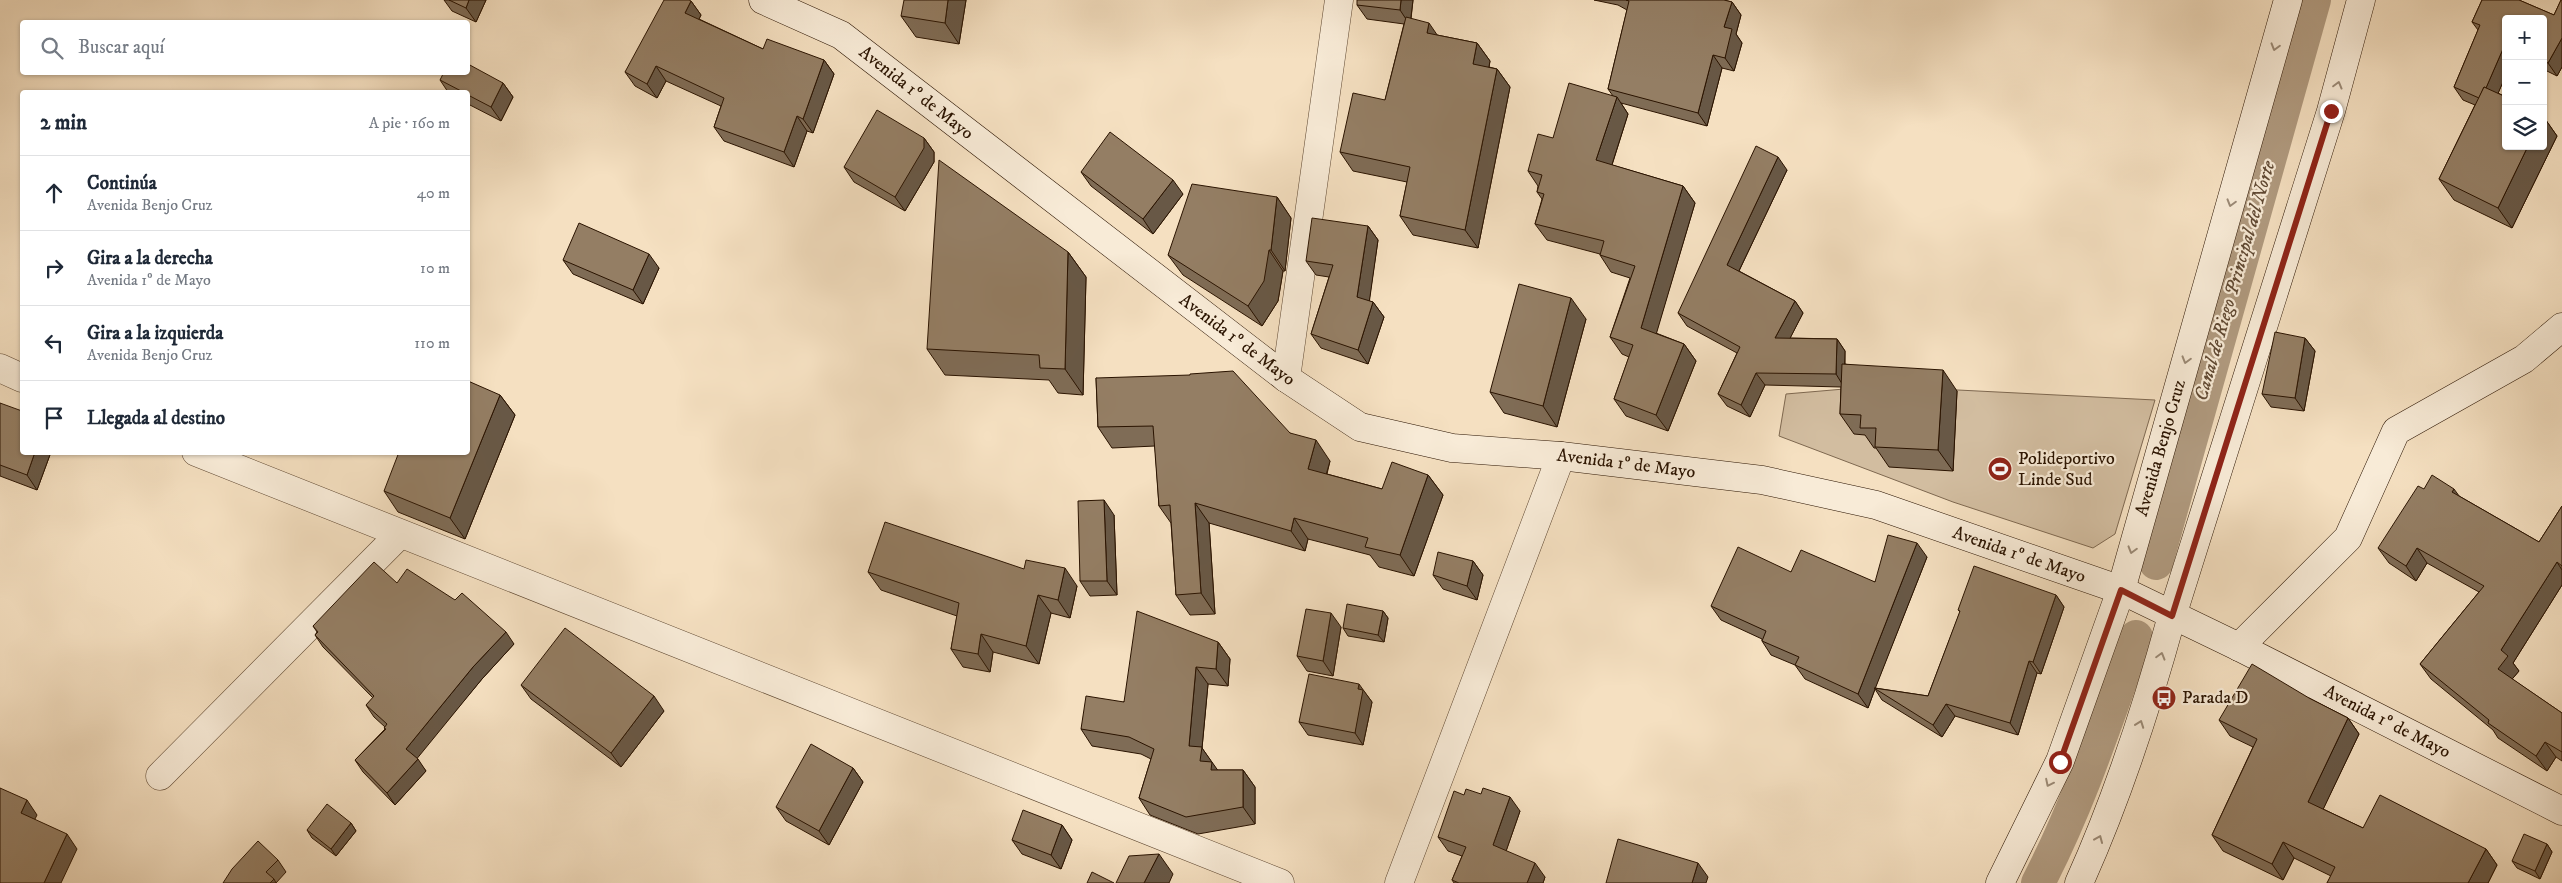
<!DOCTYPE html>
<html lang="es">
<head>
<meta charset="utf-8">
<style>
	:root { --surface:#fff; --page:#f2f2f3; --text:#1f2937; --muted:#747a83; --line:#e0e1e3 }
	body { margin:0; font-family:"IM FELL DW Pica",serif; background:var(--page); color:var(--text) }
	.controls { position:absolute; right:15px; top:15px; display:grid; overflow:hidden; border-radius:5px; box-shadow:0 1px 4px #0004 }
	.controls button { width:45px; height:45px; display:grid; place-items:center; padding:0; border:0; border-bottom:1px solid var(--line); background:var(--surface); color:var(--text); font:25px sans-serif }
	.stop { position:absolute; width:15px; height:15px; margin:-11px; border:4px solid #8f2418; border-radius:50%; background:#fff }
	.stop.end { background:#8f2418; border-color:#fff; box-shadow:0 1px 5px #0008 }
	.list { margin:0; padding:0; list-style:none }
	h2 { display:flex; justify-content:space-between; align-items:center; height:65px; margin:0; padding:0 20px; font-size:21px }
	h2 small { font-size:16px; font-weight:400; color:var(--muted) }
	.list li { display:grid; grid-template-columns:32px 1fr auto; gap:15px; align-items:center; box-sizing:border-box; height:75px; padding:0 20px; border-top:1px solid var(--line) }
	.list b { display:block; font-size:19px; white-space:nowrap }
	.list p { margin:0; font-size:16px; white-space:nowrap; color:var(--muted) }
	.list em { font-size:16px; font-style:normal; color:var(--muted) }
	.icon { flex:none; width:28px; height:28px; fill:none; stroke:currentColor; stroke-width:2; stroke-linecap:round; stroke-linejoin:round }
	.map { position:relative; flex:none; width:2562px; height:883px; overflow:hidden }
	.search { position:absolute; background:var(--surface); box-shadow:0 1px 4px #0004; left:20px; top:20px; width:450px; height:55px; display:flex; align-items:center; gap:12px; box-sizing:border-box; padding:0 18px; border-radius:5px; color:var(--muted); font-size:19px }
	.panel { position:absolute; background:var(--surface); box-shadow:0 1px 4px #0004; left:20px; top:90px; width:450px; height:365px; border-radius:5px }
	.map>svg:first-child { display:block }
</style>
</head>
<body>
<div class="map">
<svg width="2562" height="883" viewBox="0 0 2562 883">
	<rect width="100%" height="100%" fill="#f5e0c1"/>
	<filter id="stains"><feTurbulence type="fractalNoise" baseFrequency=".004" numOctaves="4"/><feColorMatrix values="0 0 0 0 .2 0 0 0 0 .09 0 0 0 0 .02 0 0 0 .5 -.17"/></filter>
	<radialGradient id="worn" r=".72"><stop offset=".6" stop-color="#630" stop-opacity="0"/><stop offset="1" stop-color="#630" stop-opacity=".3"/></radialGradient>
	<polygon fill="#d2bda0" stroke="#7e6850" points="1879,386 2155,400 2115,534 2093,548 1953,502 1779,436 1786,394"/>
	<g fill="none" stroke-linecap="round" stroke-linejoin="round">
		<g stroke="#b09a7f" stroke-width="34">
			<polyline points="2156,563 2314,0"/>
			<path d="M2038,883C2079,804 2106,721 2136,637"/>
		</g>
		<defs>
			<g id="street">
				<polyline points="0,368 22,378"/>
				<polyline points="1286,378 1339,0"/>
				<polyline points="196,452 1280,883"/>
				<polyline points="160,776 400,534"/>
				<polyline points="1399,883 1561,456"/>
			</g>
			<g id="secondary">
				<polyline points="763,0 841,35 1286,378 1360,427 1452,448 1561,456 1762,480 1876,505 2121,590 2239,647 2562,811"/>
				<polyline points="2239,647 2348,538 2396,431 2524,359 2562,327"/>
				<polyline points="2000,883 2060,761 2121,590 2288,0"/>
				<path d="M2079,883C2118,797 2147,707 2172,616L2331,111L2361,0"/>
			</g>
		</defs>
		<use href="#street" stroke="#5d4630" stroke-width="29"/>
		<use href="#secondary" stroke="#2a1300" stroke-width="29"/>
		<use href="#street" stroke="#f8ebd7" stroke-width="28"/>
		<use href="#secondary" stroke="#f8ebd7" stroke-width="28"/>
	</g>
	<g fill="#7f6c56" stroke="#2a1300">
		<polygon points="444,0 486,0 476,22 452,11"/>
		<polygon points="966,0 959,44 916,37 901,16"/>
		<polygon points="1413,0 1411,19 1437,35 1477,43 1490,61 1489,67 1497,69 1510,87 1478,248 1413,235 1400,216 1407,182 1353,171 1340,152 1385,100 1404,24 1367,19 1357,5"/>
		<polygon points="1594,0 1724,0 1732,2 1741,15 1736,34 1742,43 1734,71 1722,68 1707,126 1621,103 1628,114 1612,165 1683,186 1695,203 1656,333 1684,344 1696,361 1668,431 1626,416 1614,399 1629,357 1622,354 1610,337 1630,278 1611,272 1600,255 1600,254 1547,240 1535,224 1542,199 1537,192 1538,186 1528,171 1553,138 1613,96 1608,89 1627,10 1618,5"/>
		<polygon points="2482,0 2519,0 2554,15 2561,0 2562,0 2562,67 2557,76 2543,69 2543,19 2506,19 2506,75 2498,93 2506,97 2506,146 2543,146 2543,116 2557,136 2512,228 2454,200 2439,179 2475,105 2463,100 2454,87 2478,30 2472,22"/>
		<polygon points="691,1 701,15 699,19 763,49 824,60 834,74 813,133 807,131 794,167 724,141 714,127 721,106 666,81 657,98 635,86 625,72"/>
		<polygon points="440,80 503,83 513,97 501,121 468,104 468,92 448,92"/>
		<polygon points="924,138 934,152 934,162 905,211 854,182 844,167"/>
		<polygon points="1787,170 1739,271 1795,301 1803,313 1790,338 1837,339 1845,351 1845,364 1957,391 1953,471 1889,467 1876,448 1874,448 1865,435 1854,434 1840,414 1841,387 1765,385 1750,417 1727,406 1718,394 1737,353 1687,326 1678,313"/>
		<polygon points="1081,172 1183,194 1153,234 1091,186"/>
		<polygon points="1277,197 1291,218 1285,271 1283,271 1278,301 1262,326 1183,275 1168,255"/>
		<polygon points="1368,226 1378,240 1369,301 1373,302 1384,317 1368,364 1321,348 1311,334 1329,277 1316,275 1306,261"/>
		<polygon points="1068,252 1086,277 1083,395 1058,393 1049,380 945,375 927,349"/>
		<polygon points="563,260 659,268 643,304 573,274"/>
		<polygon points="1586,319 1557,427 1504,413 1490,392"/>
		<polygon points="2305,338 2315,351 2304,411 2271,407 2262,394"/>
		<polygon points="1096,378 1290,433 1330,461 1327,474 1382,489 1428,475 1443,495 1414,576 1379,567 1370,555 1308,539 1305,551 1209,523 1215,614 1190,615 1176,595 1171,523 1159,506 1155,446 1112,448 1098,427"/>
		<polygon points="500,395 515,415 465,539 398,512 384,491"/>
		<polygon points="0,403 22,452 51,452 37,490 0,476"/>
		<polygon points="2459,496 2539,542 2562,506 2562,585 2513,663 2519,671 2512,679 2562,713 2562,761 2556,757 2547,771 2498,738 2493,730 2431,679 2420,664 2479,592 2427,563 2416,581 2389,563 2378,548"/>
		<polygon points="1114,515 1117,595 1090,596 1080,581"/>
		<polygon points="1927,557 1875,688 1928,696 1960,612 1958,610 2056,595 2064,607 2041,674 2037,673 2018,735 1955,716 1942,737 1882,700 1875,689 1868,708 1805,679 1795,665 1771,655 1762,641 1762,639 1721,620 1711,606 1791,572 1875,582"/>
		<polygon points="1473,561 1483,575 1477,600 1443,589 1433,575"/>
		<polygon points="868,572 1077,586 1070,618 1051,613 1039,664 993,652 990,672 963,667 951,649 957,616 881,590"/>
		<polygon points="397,583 514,644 482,679 416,758 426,771 395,805 363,772 355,760 385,729 384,728 385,727 374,717 366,705 373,698 323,647 315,635 317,632 313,626"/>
		<polygon points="1383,611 1388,618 1384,642 1348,636 1343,628"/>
		<polygon points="1341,627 1333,676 1307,671 1297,656"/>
		<polygon points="1218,642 1230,659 1228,686 1208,684 1202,748 1217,770 1243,770 1255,787 1255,824 1198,834 1150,815 1139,798 1151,759 1141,754 1092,746 1081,729"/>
		<polygon points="521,685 664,711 621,767 531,699"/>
		<polygon points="1363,690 1372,702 1363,745 1308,735 1299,722"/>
		<polygon points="2309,698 2348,718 2359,734 2323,809 2363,828 2486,849 2497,865 2488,883 2327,883 2331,876 2294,858 2283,880 2223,851 2212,835 2253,747 2230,736 2219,720"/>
		<polygon points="853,768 863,782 829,845 786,821 776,807"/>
		<polygon points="1520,811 1506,851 1545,877 1543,883 1454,883 1452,880 1462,856 1448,851 1438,837"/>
		<polygon points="351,823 356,831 336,856 312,838 307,830"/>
		<polygon points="1062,825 1072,840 1061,869 1022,854 1012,840"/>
		<polygon points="2547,844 2552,852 2540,879 2517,868 2512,861"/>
		<polygon points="278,860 286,872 276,883 223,883"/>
	</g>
	<g fill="#685846" stroke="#2a1300">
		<polygon points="469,0 486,0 476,22 466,8"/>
		<polygon points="948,0 966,0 959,44 945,23"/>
		<polygon points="1401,0 1413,0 1410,25 1400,10"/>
		<polygon points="691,1 701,15 695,27 685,13"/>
		<polygon points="1732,2 1741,15 1736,34 1742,43 1734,71 1725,58 1724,27"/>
		<polygon points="1429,23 1442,42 1427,33"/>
		<polygon points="2562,38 2562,67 2557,76 2548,63"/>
		<polygon points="2506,42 2506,75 2490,112 2481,99"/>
		<polygon points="1477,43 1490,61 1486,83 1473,64"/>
		<polygon points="1713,55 1722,68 1707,126 1698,113"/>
		<polygon points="824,60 834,74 813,133 803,119"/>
		<polygon points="656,66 666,81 657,98 647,84"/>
		<polygon points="1497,69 1510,87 1478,248 1465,230"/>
		<polygon points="503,83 513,97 501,121 491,107"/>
		<polygon points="1617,97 1628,114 1608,177 1596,160"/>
		<polygon points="797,116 807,131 794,167 784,152"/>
		<polygon points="2543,116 2557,136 2512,228 2498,208 2528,146 2543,146"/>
		<polygon points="924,138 934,152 934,162 905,211 895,197"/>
		<polygon points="1778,157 1787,170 1736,277 1727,265"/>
		<polygon points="1173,180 1183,194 1153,234 1143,219"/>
		<polygon points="1683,186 1695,203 1653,345 1641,328"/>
		<polygon points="1277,197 1291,218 1285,271 1271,250"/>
		<polygon points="1368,226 1378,240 1368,311 1357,297"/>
		<polygon points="1269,250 1283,271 1278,301 1262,326 1248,306"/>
		<polygon points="1068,252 1086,277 1083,395 1065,369"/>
		<polygon points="649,254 659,268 643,304 633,290"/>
		<polygon points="1571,298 1586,319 1557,427 1543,406"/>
		<polygon points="1795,301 1803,313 1784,350 1775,338"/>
		<polygon points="1373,302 1384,317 1368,364 1358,350"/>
		<polygon points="2305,338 2315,351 2304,411 2295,398"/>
		<polygon points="1837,339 1845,351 1844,387 1836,374"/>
		<polygon points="1684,344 1696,361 1668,431 1656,415"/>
		<polygon points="1943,370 1957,391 1953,471 1938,450"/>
		<polygon points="1756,373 1765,385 1750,417 1741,405"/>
		<polygon points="500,395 515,415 465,539 450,518"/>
		<polygon points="1316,440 1330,461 1322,489 1308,469"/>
		<polygon points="35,452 51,452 37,490 27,475"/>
		<polygon points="1428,475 1443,495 1414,576 1400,555"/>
		<polygon points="2454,489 2465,504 2452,492"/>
		<polygon points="1104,500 1114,515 1117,595 1107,581"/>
		<polygon points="1195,503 1209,523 1215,614 1201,593"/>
		<polygon points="1294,518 1308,539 1305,551 1291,531"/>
		<polygon points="1917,543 1927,557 1875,689 1874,688 1875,689 1868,708 1858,694"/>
		<polygon points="2417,548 2427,563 2416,581 2406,566"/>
		<polygon points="1473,561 1483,575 1477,600 1467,586"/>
		<polygon points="2557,562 2562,570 2562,585 2513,663 2519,671 2508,684 2498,669 2501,650"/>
		<polygon points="1065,568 1077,586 1070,618 1058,600"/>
		<polygon points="1038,595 1051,613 1039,664 1026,646"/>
		<polygon points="2056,595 2064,607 2041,674 2033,662"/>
		<polygon points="1383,611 1388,618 1384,642 1378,635"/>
		<polygon points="1331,613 1341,627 1333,676 1323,661"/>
		<polygon points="506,632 514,644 482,679 415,761 406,749 473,667"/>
		<polygon points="981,634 993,652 990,672 978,654"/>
		<polygon points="1218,642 1230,659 1228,686 1216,669"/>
		<polygon points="2029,661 2037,673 2018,735 2010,723"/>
		<polygon points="1196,667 1208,684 1202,748 1224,779 1212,778 1189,746"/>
		<polygon points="1359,684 1372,702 1363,745 1355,733"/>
		<polygon points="654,696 664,711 621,767 611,753"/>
		<polygon points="1946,704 1955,716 1942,737 1933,725"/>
		<polygon points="2348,718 2359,734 2319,818 2308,802"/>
		<polygon points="2545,742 2556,757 2547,771 2536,756"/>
		<polygon points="418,759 426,771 395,805 387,793"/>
		<polygon points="853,768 863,782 829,845 819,831"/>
		<polygon points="1243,770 1255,787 1255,824 1243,807"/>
		<polygon points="1510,797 1520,811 1503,860 1493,845"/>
		<polygon points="27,800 37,815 31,827 21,813"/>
		<polygon points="351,823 356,831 336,856 331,849"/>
		<polygon points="1062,825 1072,840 1061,869 1051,855"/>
		<polygon points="67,834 77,849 61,883 44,883"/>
		<polygon points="2283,842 2294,858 2283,880 2272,864"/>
		<polygon points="2547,844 2552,852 2540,879 2535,871"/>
		<polygon points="2486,849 2497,865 2488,883 2468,883"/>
		<polygon points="1159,854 1173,874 1169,883 1144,883"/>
		<polygon points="1535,863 1545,877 1543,883 1527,883"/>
		<polygon points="1698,863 1708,877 1706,883 1692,883"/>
		<polygon points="274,879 276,883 270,883"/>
	</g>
	<g fill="#947e64" stroke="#2a1300">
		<polygon points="449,0 469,0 466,8"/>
		<polygon points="664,0 689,0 691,1 685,13 763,49 767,39 824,60 803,119 797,116 784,152 714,127 724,98 656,66 647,84 625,72"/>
		<polygon points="904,0 948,0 945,23 901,16"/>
		<polygon points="1357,0 1401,0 1400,10 1357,5"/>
		<polygon points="1626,0 1724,0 1732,2 1724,27 1732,29 1725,58 1713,55 1698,113 1608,89 1629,1"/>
		<polygon points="2482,0 2519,0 2554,15 2561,0 2562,0 2562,38 2548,63 2543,61 2543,19 2506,19 2506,42 2486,88 2484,87 2479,98 2454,87 2480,25 2472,22"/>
		<polygon points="1406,17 1429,23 1427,33 1477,43 1473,64 1497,69 1465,230 1400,216 1410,167 1340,152 1353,93 1385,100"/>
		<polygon points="468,64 503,83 491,107 468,95 468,92 463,92 440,80 444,72 468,72"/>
		<polygon points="1569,83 1617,97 1596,160 1683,186 1641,328 1684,344 1656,415 1614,399 1633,345 1610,337 1635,266 1600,255 1604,241 1535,224 1544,194 1537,192 1542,175 1528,171 1538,134 1553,138"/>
		<polygon points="2484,87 2506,97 2506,146 2528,146 2498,208 2439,179"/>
		<polygon points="877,110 924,138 924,148 895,197 844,167"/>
		<polygon points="1110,132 1173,180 1143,219 1081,172"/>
		<polygon points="1756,146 1778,157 1727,265 1795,301 1775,338 1837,339 1836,374 1756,373 1741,405 1718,394 1740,347 1678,313"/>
		<polygon points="939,160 1068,252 1065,369 1040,368 1039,355 927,349"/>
		<polygon points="1192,184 1277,197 1271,250 1269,250 1264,281 1248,306 1168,255"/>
		<polygon points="1312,218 1368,226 1357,297 1373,302 1358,350 1311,334 1333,265 1306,261"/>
		<polygon points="579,223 649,254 633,290 563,260"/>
		<polygon points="1519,284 1571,298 1543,406 1490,392"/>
		<polygon points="2275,332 2305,338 2295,398 2262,394"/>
		<polygon points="1842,364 1943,370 1938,450 1875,447 1876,428 1860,428 1861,415 1840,414"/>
		<polygon points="1233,371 1290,433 1316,440 1308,469 1382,489 1392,462 1428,475 1400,555 1365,547 1368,538 1294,518 1291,531 1195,503 1201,593 1176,595 1170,505 1159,506 1153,426 1098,427 1096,378 1190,375 1190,374"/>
		<polygon points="468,381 500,395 450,518 384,491 399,452 468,452"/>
		<polygon points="0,403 22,411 22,452 35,452 27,475 0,465"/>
		<polygon points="2432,475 2454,489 2452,492 2539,542 2562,506 2562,566 2557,562 2501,650 2508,656 2498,669 2562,713 2562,752 2545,742 2536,756 2488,723 2489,720 2420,664 2484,586 2417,548 2406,566 2378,548 2418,486 2424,489"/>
		<polygon points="1104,500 1107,581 1080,581 1078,501"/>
		<polygon points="885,522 1024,569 1026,560 1065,568 1058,600 1038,595 1026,646 981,634 978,654 951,649 959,603 868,572"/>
		<polygon points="1888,535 1917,543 1858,694 1795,665 1799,657 1762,641 1766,631 1711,606 1738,547 1791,572 1801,550 1875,582"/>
		<polygon points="1438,552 1473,561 1467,586 1433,575"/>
		<polygon points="374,562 397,583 407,569 455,600 462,593 506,632 473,667 406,749 418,759 387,793 355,760 386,729 384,728 387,724 366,705 374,696 315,635 318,632 313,626"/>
		<polygon points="1974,566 2056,595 2033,662 2029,661 2010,723 1946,704 1933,725 1874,688 1928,696 1960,611 1958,610"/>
		<polygon points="1347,604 1383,611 1378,635 1343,628"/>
		<polygon points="1306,609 1331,613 1323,661 1297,656"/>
		<polygon points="1137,611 1218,642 1216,669 1196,667 1189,746 1202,747 1200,761 1212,762 1211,770 1243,770 1243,807 1186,817 1139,798 1154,749 1129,737 1081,729 1086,696 1124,702"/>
		<polygon points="565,628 654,696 611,753 521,685"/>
		<polygon points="2252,664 2309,698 2348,718 2308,802 2363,828 2380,795 2486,849 2468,883 2327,883 2335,867 2283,842 2272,864 2212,835 2257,739 2219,720"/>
		<polygon points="1309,674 1359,684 1358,689 1363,690 1355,733 1299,722"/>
		<polygon points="811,744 853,768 819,831 776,807"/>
		<polygon points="0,788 27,800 21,813 67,834 44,883 0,883"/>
		<polygon points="1483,788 1510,797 1493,845 1535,863 1527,883 1459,883 1452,880 1466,847 1438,837 1454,791 1464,795 1466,789 1481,794"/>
		<polygon points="327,804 351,823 331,849 307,830"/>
		<polygon points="1023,810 1062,825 1051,855 1012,840"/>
		<polygon points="2524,834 2547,844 2535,871 2512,861"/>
		<polygon points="1618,839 1698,863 1692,883 1606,883"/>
		<polygon points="258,841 278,860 266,872 274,879 270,883 223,883 232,869"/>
		<polygon points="1159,854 1144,883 1116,883 1129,856"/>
		<polygon points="1092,872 1114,883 1087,883"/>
	</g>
	<defs><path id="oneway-chevron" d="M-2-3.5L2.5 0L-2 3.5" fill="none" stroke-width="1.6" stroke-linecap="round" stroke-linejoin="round" transform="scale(1.25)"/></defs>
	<g stroke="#9b8a76">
		<use href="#oneway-chevron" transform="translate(2275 47) rotate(106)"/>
		<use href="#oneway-chevron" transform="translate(2338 85) rotate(-75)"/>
		<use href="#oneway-chevron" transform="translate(2231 203) rotate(106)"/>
		<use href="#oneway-chevron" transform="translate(2186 360) rotate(106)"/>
		<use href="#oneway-chevron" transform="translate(2132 550) rotate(106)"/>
		<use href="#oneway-chevron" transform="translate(2161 656) rotate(-74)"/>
		<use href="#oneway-chevron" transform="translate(2140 724) rotate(-70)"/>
		<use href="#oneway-chevron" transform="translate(2049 783) rotate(116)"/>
		<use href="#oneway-chevron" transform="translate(2099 839) rotate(-67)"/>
	</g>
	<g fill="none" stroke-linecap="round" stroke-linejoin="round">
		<polyline stroke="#8f2418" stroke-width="6" points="2060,762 2121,590 2172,616 2331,111"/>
	</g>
	<defs>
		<symbol id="stadium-disc" viewBox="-11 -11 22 22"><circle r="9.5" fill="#8f2418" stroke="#f8ebd7"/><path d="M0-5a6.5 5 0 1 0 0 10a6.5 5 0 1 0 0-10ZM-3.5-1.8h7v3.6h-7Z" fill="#fff"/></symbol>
		<symbol id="bus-disc" viewBox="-11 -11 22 22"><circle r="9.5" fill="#8f2418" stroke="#f8ebd7"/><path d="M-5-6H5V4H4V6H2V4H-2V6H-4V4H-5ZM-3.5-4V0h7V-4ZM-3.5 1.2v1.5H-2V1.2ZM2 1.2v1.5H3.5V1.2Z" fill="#fff"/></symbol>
	</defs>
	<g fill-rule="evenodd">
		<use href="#stadium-disc" x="1986" y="455" width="28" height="28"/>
		<use href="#bus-disc" x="2150" y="684" width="28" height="28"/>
	</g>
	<g text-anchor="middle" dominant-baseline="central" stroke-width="4.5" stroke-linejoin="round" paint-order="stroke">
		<g font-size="18" fill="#2a1300" stroke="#f8ebd7">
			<text transform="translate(916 93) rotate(38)">Avenida 1º de Mayo</text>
			<text transform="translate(1237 340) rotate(37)">Avenida 1º de Mayo</text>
			<text transform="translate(2161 448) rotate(-74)">Avenida Benjo Cruz</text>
			<text transform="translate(1626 464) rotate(7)">Avenida 1º de Mayo</text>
			<text transform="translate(2019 555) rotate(19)">Avenida 1º de Mayo</text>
			<text transform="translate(2387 722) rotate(27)">Avenida 1º de Mayo</text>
		</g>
		<g font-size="18" fill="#2a1300" stroke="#f8ebd7" text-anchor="start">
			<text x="2018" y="459">Polideportivo<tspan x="2018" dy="21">Linde Sud</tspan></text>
			<text x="2182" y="698">Parada D</text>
		</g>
		<g font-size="19" font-style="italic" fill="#604933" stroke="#f8ebd7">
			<text transform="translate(2235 281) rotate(-74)">Canal de Riego Principal del Norte</text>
		</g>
	</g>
	<rect width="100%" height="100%" filter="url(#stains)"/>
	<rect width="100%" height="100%" fill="url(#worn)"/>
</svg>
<div class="controls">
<button>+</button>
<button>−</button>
<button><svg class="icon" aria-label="layers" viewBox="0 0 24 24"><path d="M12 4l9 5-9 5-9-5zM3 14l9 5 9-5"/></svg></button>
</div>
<div class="stop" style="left:2060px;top:762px"></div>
<div class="stop end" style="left:2331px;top:111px"></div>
<div class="search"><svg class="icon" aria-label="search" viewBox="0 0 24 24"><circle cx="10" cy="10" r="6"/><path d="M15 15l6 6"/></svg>Buscar aquí</div>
<section class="panel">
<h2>2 min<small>A pie · 160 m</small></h2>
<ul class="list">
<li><svg class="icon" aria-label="ahead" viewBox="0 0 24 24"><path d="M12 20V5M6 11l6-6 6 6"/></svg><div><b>Continúa</b><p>Avenida Benjo Cruz</p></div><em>40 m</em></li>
<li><svg class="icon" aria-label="right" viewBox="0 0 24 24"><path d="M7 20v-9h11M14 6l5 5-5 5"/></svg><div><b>Gira a la derecha</b><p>Avenida 1º de Mayo</p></div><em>10 m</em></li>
<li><svg class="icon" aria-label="left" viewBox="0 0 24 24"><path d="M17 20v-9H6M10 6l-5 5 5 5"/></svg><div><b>Gira a la izquierda</b><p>Avenida Benjo Cruz</p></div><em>110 m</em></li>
<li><svg class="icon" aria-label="arrive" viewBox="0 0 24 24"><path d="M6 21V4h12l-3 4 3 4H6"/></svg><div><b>Llegada al destino</b></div></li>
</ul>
</section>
</div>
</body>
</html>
